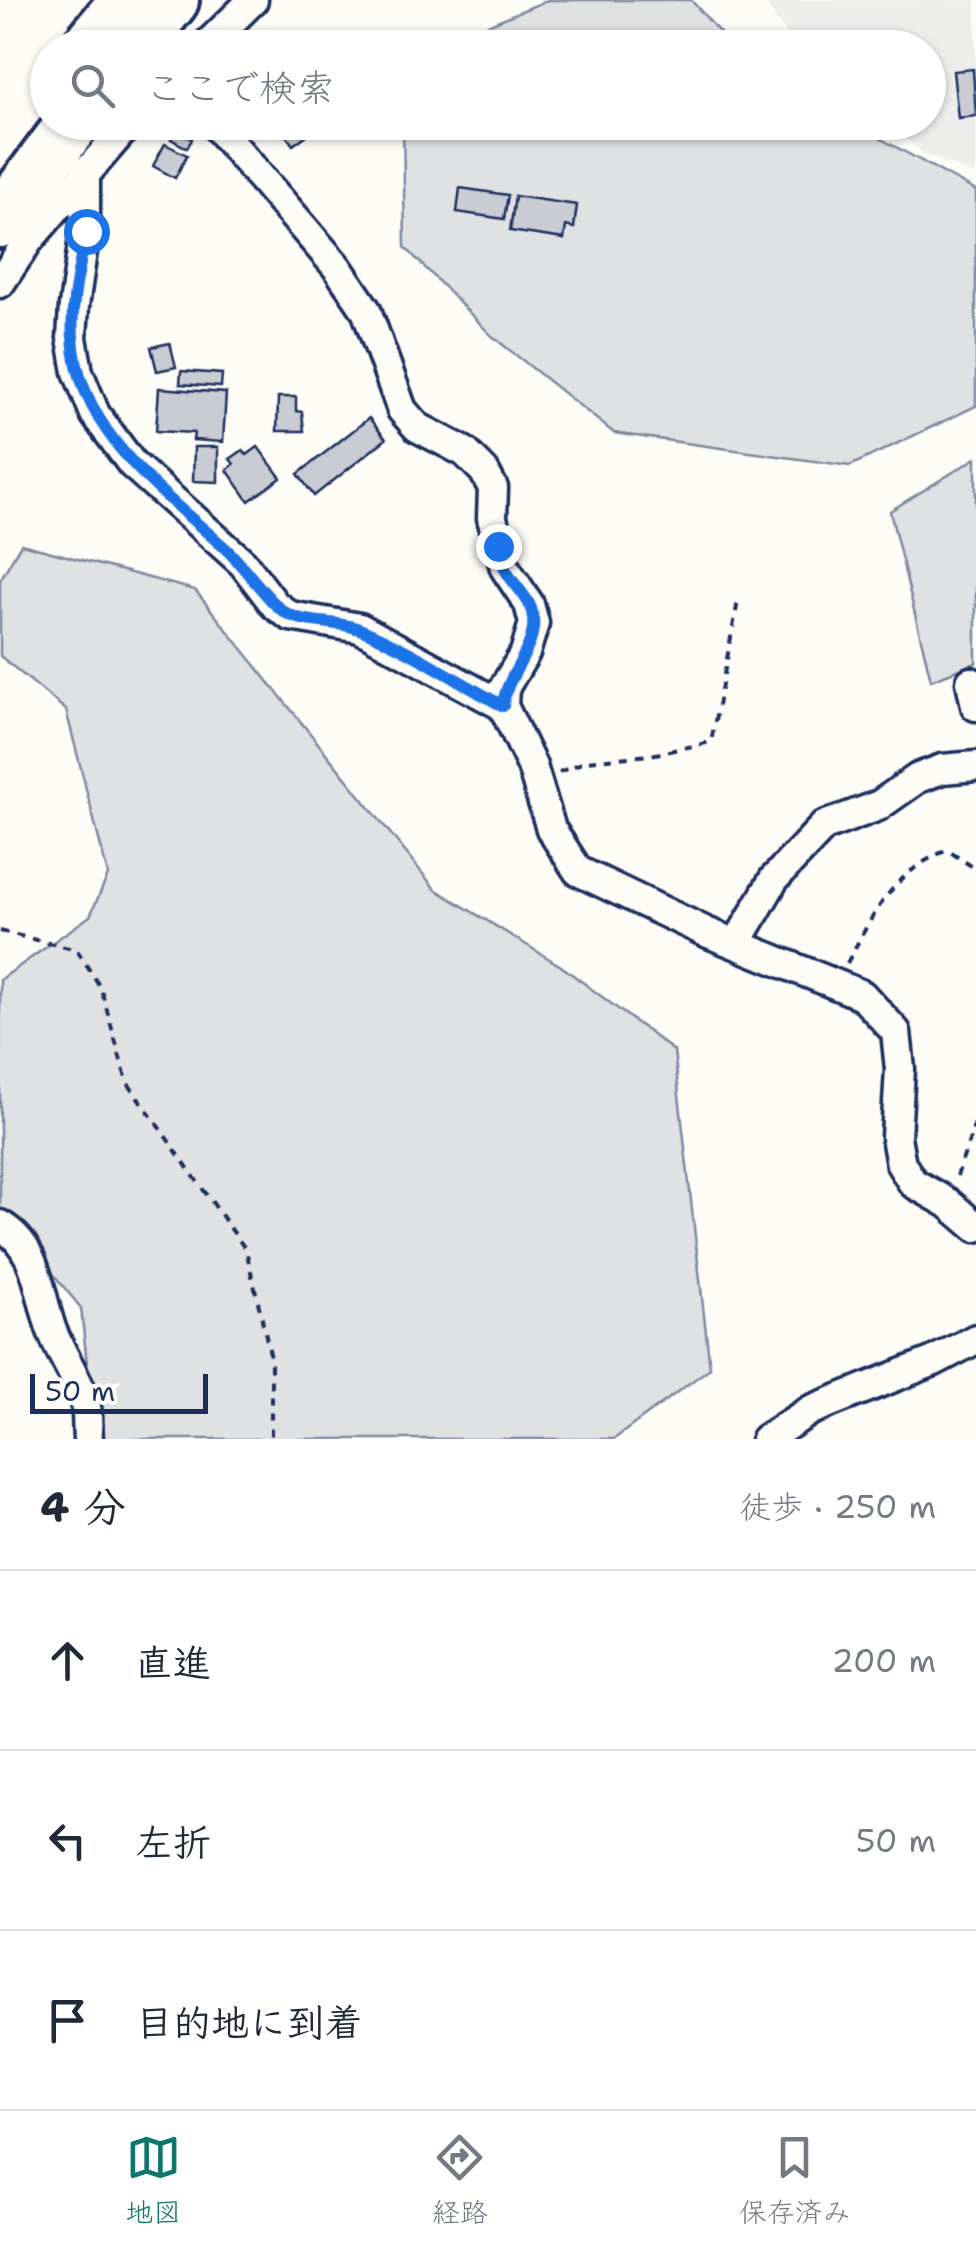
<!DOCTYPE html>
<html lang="ja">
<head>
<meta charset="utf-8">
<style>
	:root { --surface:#fff; --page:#f2f2f3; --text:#1f2937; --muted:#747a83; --line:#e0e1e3; --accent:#0f766e }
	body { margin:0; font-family:"Shantell Sans","Klee One",sans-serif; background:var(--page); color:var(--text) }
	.scale { position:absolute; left:30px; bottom:25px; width:178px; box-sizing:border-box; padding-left:10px; border:5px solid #1b2f5e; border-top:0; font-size:28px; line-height:35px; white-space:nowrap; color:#1b2f5e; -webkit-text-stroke:8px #fdfcf7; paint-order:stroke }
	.stop { position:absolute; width:30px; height:30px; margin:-22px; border:8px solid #1a73e8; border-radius:50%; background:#fff }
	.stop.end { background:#1a73e8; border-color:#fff; box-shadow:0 2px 10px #0008 }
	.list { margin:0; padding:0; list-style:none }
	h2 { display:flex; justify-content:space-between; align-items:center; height:130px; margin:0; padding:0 40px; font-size:42px }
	h2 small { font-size:32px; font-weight:400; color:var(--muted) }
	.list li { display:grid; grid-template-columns:65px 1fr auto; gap:30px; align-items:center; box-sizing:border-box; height:180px; padding:0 40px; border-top:2px solid var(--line) }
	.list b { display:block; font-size:38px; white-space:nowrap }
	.list em { font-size:32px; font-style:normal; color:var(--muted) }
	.icon { flex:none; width:55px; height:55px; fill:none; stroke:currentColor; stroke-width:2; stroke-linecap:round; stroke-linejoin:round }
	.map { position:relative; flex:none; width:976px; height:1439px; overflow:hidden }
	.search { position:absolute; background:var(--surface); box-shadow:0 2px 8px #0004; left:30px; right:30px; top:30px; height:110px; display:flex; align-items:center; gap:25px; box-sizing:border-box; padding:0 35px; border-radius:55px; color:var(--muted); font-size:38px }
	.sheet { height:670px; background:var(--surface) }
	nav { display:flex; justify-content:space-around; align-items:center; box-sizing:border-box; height:140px; border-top:2px solid var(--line); background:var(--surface); font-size:28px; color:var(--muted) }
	nav a { display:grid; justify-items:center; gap:5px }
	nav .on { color:var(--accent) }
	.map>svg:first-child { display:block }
</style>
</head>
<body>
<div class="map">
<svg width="976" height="1439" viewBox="0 0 976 1439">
	<rect width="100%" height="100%" fill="#fdfcf7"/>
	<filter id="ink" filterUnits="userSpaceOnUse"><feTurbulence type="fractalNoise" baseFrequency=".01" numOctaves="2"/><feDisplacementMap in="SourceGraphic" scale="20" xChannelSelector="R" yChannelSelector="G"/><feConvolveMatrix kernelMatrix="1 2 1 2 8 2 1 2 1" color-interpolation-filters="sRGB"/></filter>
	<g filter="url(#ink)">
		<polygon fill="#edeeec" points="763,0 976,0 976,175 924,154 886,123 928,122 928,48 796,47"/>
		<g fill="#e0e1e3" stroke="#7e88a0" stroke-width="2.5">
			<polygon points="548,0 691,0 732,47 445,47 458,37"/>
			<polygon points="403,123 852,123 976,191 976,406 850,466 614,433 492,336 405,247"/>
			<polygon points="976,458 976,663 931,680 890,511"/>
			<polygon points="21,544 195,590 435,889 561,966 674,1051 710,1368 614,1439 95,1439 81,1308 0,1209 0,980 90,916 108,875 66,710 0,656 0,580"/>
		</g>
		<g fill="#c9ccd3" stroke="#1b2f5e" stroke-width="2.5">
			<polygon points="973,69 976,116 958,118 953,71"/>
			<polygon points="276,122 321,122 322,124 293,145"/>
			<polygon points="176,130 192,139 187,148 171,139"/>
			<polygon points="165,144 187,155 175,178 153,166"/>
			<polygon points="460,188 508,195 504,219 457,212"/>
			<polygon points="515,196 577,205 574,228 566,226 564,239 510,231"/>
			<polygon points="170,343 176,367 157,371 151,347"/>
			<polygon points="181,371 222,374 221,387 180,384"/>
			<polygon points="159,388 226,393 223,442 193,440 194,433 156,431"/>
			<polygon points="278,397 296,397 296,411 302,412 304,431 277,431"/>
			<polygon points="369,418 386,439 314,496 298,474"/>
			<polygon points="194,447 218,447 218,482 193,481"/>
			<polygon points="258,447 281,478 249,501 227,470 234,464 230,459 243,450 247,455"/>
		</g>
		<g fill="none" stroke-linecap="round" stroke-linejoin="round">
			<defs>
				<g id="minor">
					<polyline points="204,48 253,0"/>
					<polyline points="213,122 337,267 366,310 402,410 417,427 465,452 484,471 493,488 492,518 505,568 529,604 534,623 525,653 504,688 503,706 532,766 551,829 578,871 706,932 862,995 896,1032 900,1069 896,1137 901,1164 913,1183 948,1203 976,1227"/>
					<polyline points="85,171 85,231 74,306 72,338 78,372 95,414 132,464 243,563 275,605 290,616 360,628 503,706"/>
					<polyline points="0,283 28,241 130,122"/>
					<polyline points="971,682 976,706"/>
					<polyline points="737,943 774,879 824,826 878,806 918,778 942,769 976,766"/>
					<path d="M0,1225C38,1247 38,1290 51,1328C60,1354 80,1380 86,1407C88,1417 87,1429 88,1439"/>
					<polyline points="766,1439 811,1410 934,1361 976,1339"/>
				</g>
				<g id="motorway">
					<polyline points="88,48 127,0"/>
					<polyline points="133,48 172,0"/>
					<polyline points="0,221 74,122"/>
				</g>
			</defs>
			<use href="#minor" stroke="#1b2f5e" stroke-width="35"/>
			<use href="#motorway" stroke="#1b2f5e" stroke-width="60"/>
			<g stroke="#1b2f5e" stroke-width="4" stroke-dasharray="8 8" stroke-linecap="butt">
				<polyline points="559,772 587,761 651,755 711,742 738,601"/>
				<polyline points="0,931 77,950 101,989 127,1082 246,1250 271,1358 271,1439"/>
				<path d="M847,963C874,913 891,874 947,850L976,869"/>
				<polyline points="957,1176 976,1120"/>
			</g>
			<use href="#minor" stroke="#fdfcf7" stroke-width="28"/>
			<use href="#motorway" stroke="#fdfcf7" stroke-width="52"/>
		</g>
	</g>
	<g fill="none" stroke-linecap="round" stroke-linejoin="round" filter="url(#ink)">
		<path stroke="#1a73e8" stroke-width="12" d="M86,231C80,266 70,302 73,337C78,431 161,491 225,548C243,564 271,606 288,614C309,625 339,620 362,630C411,650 457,681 503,706C505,675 537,650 533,617C531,598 513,585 505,569C502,562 500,553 498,546"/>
	</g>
</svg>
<div class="scale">50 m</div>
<div class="stop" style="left:86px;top:231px"></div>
<div class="stop end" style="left:498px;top:546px"></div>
<div class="search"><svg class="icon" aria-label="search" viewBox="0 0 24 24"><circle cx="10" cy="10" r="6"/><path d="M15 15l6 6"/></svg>ここで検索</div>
</div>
<section class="sheet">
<h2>4 分<small>徒歩 · 250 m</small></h2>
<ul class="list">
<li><svg class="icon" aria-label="ahead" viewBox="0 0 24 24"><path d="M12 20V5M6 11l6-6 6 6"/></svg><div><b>直進</b></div><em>200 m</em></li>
<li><svg class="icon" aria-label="left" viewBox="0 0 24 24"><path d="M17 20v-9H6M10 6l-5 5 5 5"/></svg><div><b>左折</b></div><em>50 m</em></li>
<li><svg class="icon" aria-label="arrive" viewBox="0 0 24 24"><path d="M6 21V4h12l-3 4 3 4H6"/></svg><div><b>目的地に到着</b></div></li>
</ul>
</section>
<nav>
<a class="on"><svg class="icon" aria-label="map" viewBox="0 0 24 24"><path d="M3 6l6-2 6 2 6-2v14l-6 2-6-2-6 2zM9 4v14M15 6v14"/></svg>地図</a>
<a><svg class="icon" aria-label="directions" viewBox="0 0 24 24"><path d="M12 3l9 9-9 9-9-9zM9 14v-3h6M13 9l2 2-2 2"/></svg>経路</a>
<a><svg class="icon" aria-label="saved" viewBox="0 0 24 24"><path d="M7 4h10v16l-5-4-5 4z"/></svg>保存済み</a>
</nav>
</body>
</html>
